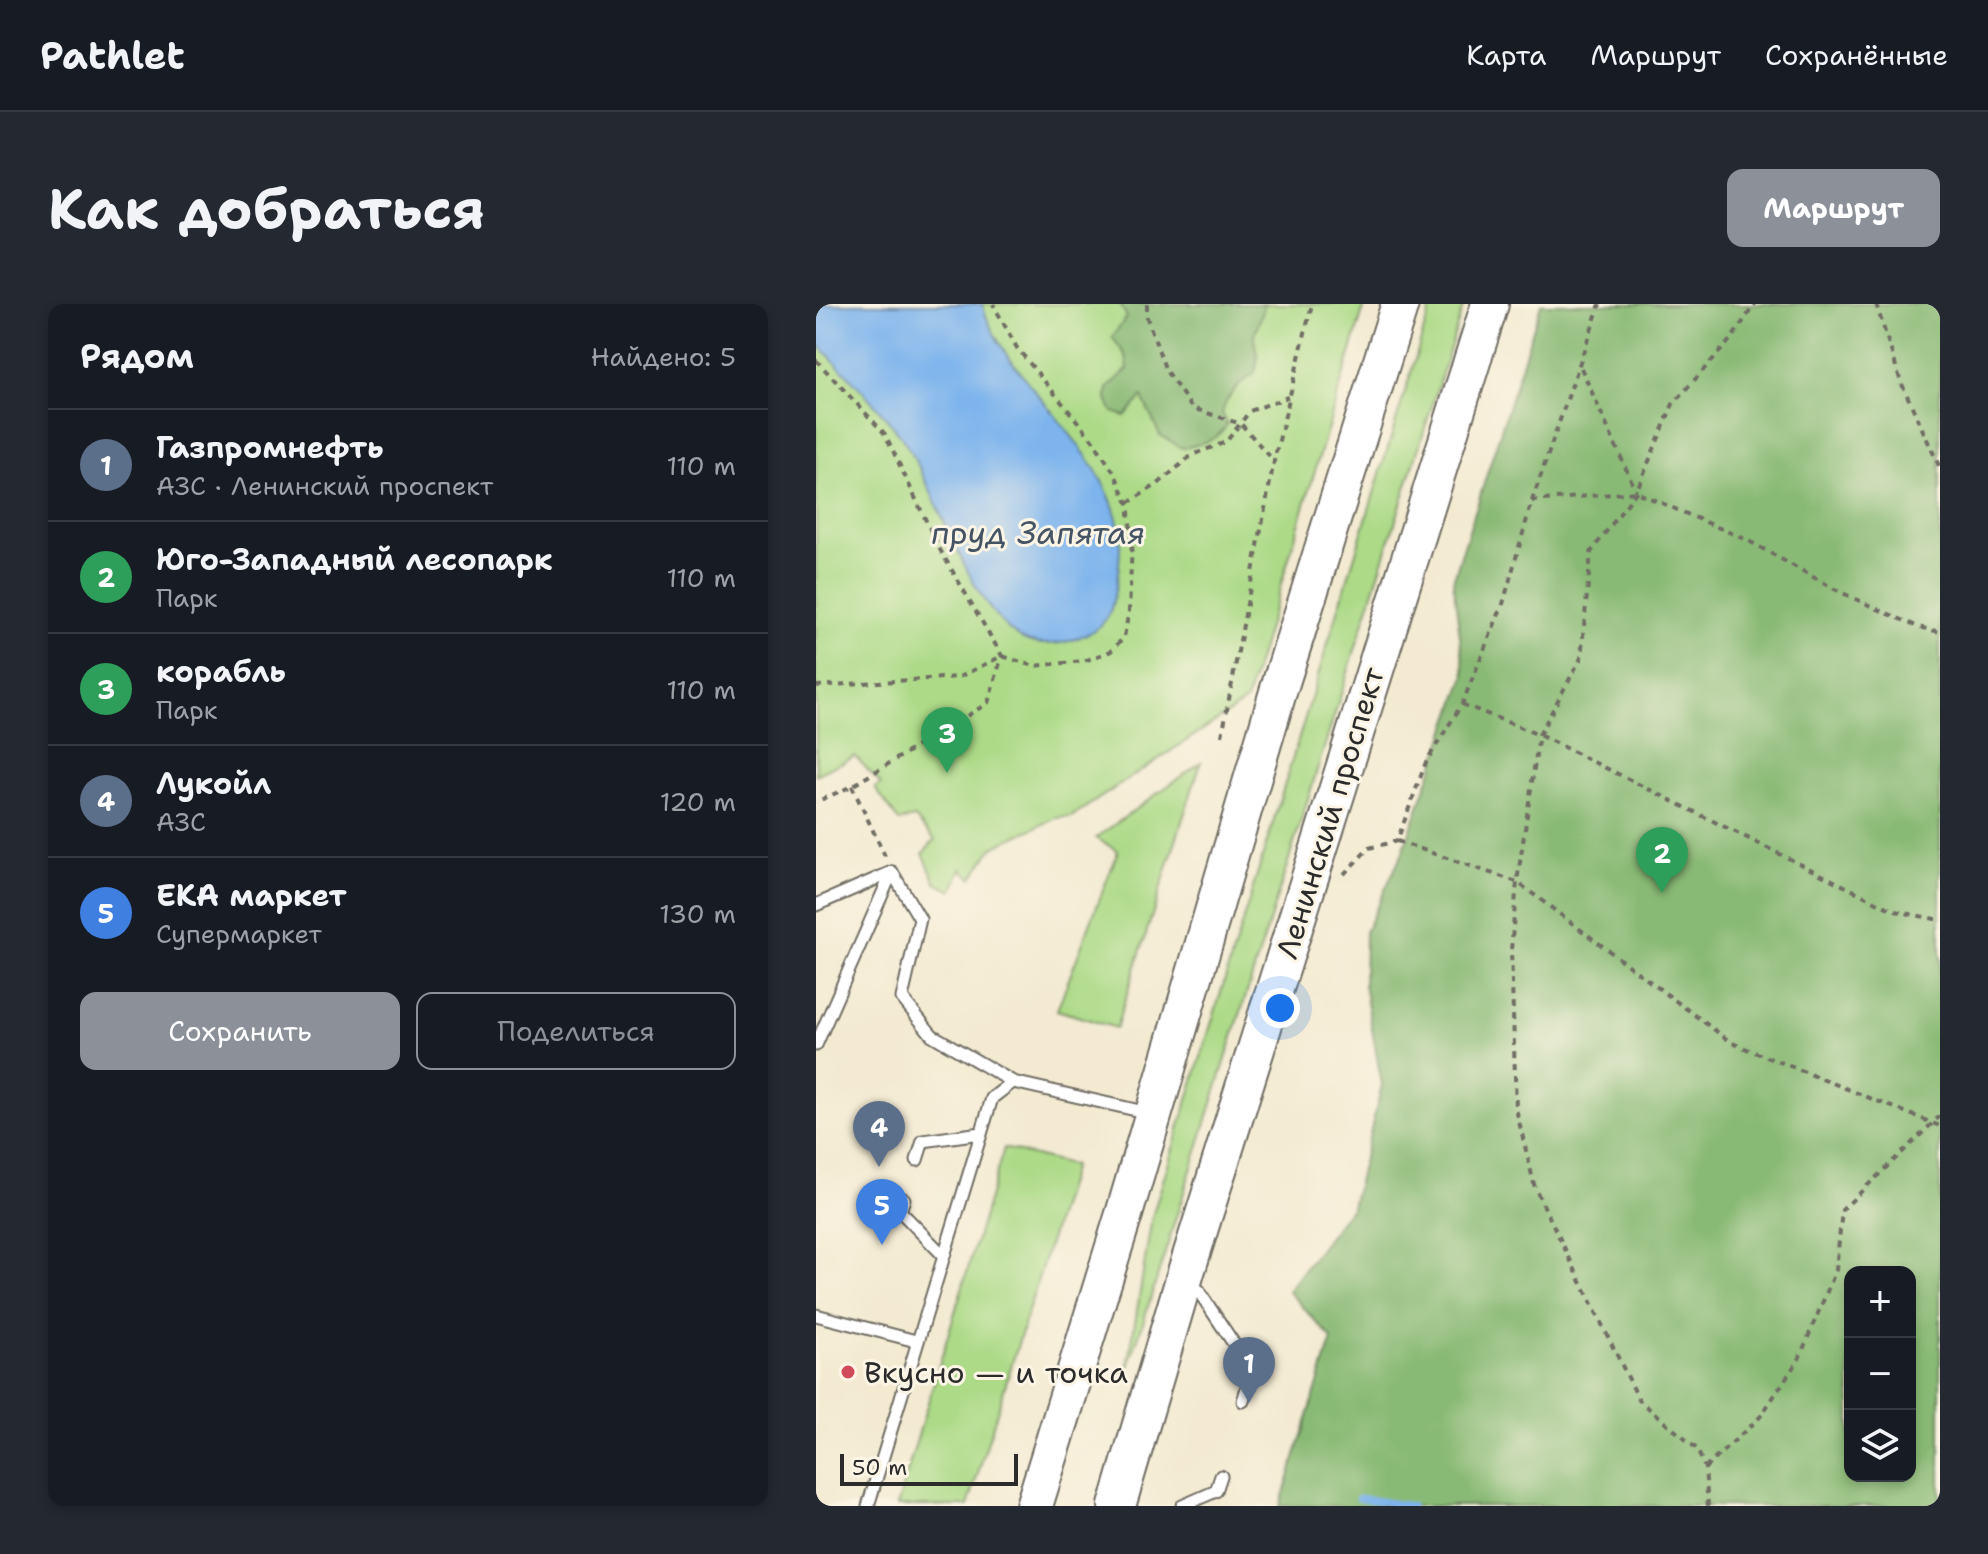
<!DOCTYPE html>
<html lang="ru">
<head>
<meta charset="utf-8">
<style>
	:root { --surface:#171b24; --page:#242831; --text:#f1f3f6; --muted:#9ea1a6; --line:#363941; --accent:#8c9099 }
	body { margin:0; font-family:"Shantell Sans",sans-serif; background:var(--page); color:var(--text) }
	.controls { position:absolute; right:24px; bottom:24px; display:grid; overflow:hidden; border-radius:16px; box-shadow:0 4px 12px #0003 }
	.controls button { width:72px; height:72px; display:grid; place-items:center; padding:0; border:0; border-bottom:2px solid var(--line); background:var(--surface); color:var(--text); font:40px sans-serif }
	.scale { position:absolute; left:24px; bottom:20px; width:178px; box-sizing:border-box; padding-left:8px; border:4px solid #2b2b2b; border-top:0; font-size:22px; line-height:28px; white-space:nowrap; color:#2b2b2b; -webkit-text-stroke:6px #fcf5e5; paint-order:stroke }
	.you { position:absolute; left:464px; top:704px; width:28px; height:28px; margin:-20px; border:6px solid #fff; border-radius:50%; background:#1a73e8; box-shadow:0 0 0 12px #1a73e833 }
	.badge { display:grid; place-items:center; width:52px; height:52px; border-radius:50%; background:var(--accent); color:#fff; font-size:26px; font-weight:700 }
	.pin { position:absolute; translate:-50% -66px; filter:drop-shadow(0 2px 4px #0008) }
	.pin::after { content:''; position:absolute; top:42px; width:28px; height:24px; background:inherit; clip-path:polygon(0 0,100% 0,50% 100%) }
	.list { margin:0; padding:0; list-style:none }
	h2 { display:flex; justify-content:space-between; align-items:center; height:104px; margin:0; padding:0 32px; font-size:34px }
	h2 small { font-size:26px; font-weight:400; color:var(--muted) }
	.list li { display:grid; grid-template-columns:52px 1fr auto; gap:24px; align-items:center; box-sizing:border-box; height:112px; padding:0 32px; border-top:2px solid var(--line) }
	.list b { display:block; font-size:30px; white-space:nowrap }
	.list p { margin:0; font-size:26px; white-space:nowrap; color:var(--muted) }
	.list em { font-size:26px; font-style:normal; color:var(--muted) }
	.actions { display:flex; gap:16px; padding:24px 32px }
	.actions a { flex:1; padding:18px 0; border:2px solid var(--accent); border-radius:16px; text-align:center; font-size:28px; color:var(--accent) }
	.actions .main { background:var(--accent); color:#fff }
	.icon { flex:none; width:44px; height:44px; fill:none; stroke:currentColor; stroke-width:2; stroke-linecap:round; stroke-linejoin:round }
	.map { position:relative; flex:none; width:1124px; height:1202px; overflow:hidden; border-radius:16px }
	header { display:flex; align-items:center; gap:48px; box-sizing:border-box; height:112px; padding:0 40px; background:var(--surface); border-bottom:2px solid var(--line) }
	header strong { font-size:38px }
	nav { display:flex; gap:44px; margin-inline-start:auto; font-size:28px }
	.intro { display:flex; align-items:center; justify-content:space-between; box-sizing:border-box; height:192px; padding:0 48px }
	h1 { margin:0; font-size:56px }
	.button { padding:20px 36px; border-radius:16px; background:var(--accent); color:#fff; font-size:28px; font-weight:700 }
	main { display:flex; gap:48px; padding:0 48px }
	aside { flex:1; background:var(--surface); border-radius:16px; box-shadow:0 4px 12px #0003 }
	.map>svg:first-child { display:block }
</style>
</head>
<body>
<header>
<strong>Pathlet</strong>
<nav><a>Карта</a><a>Маршрут</a><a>Сохранённые</a></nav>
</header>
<div class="intro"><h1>Как добраться</h1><a class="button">Маршрут</a></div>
<main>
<aside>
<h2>Рядом<small>Найдено: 5</small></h2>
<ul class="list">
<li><span class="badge" style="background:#5c6f8a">1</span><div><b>Газпромнефть</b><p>АЗС · Ленинский проспект</p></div><em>110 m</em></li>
<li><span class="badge" style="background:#2e9e5b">2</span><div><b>Юго-Западный лесопарк</b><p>Парк</p></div><em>110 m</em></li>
<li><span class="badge" style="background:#2e9e5b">3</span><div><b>корабль</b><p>Парк</p></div><em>110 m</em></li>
<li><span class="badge" style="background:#5c6f8a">4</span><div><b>Лукойл</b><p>АЗС</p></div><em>120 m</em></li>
<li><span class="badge" style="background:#3f7fe0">5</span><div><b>ЕКА маркет</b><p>Супермаркет</p></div><em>130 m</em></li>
</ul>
<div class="actions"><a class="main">Сохранить</a><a>Поделиться</a></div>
</aside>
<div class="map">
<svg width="1124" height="1202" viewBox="0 0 1124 1202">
	<rect width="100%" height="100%" fill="#fcf5e5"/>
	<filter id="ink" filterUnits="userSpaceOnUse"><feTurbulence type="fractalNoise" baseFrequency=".0125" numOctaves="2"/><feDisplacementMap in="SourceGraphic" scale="16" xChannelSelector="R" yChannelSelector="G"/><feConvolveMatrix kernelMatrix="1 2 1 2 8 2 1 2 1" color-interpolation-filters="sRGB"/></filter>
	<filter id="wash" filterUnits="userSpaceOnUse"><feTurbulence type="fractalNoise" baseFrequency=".006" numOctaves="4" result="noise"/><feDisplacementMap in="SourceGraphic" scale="32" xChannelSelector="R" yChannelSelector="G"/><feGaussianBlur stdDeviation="1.8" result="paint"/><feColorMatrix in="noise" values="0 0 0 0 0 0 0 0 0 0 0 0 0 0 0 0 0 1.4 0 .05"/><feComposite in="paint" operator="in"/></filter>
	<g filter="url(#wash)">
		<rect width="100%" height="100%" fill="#f3ead1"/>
		<g fill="#acda87" stroke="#6c8259" stroke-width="2">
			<polygon points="0,0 549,0 430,397 255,513 240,514 177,543 156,574 146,565 136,587 120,579 107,549 119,536 99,514 83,517 59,484 65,480 39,452 0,471"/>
			<polygon points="616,0 648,0 311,1069 336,913"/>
			<polygon points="385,458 300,724 241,706 302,547 280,534"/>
			<polygon points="188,844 257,862 152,1202 81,1202"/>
		</g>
		<g fill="#89ba74" stroke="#5a7250" stroke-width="2" fill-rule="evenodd">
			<path d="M304,0H448C448,12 440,20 439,32C437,49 446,50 438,70C422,79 411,91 406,109L411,120C401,138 385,139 366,144L344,131L326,93L309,112L297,108L291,96L292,84L312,65L310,52L296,33L311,13Z"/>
			<path d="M725,0H1124V1202H464L516,1035L472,987L536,902L566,781L548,681L549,628L586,550L649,372L637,277ZM1034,968H1094V1172H1034Z"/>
		</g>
		<path fill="#7db4ed" stroke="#54708c" stroke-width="2" d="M0,0H166C174,28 190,50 208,73C240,115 291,166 302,219C307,242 302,274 297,297C293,318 282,326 262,334C247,340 225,343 209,336C154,312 122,183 85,133C60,99 29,69 0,38Z"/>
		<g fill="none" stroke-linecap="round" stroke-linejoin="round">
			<polyline stroke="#7db4ed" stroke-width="7" points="543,1194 595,1202"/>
		</g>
	</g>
	<g filter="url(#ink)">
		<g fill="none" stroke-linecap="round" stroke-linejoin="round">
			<defs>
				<g id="lane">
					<polyline points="76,568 104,615 86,694 116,731 197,778 333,809"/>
					<polyline points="0,601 76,568 0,741"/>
					<polyline points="101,856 107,837 165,829"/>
					<polyline points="88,895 84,907 127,951"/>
					<polyline points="376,977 436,1067 427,1097"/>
					<polyline points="0,1011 100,1037"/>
					<polyline points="52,1202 176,794 197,778"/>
					<polyline points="366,1202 400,1187 405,1172"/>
				</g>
				<g id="primary">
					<polyline points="218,1202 309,907 462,388 584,0"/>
					<polyline points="301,1202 370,968 674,0"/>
				</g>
			</defs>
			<use href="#lane" stroke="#716e65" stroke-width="15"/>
			<use href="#primary" stroke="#716e65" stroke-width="40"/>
			<g stroke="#716e65" stroke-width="4" stroke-dasharray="6 6" stroke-linecap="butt">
				<polyline points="331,0 331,14 350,67 376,104 425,120 458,157"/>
				<polyline points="1060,0 1085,78 1124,164"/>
				<polyline points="0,56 69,130 123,244 186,352 172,399 36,482 0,498"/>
				<polyline points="765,64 820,187"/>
				<polyline points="716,197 820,188 931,236 1024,288 1102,323 1124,328"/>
				<polyline points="312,199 342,180 376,151 410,138 434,107 472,93"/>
				<polyline points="0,382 143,373 186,352 218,362 268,357 295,347 308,333 313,307 316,238 312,199 299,170 276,135 201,44 177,0"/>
				<polyline points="646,400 723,431 1079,607 1124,616"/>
				<polyline points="406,432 458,157 496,0"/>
				<polyline points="36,482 69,552"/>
				<polyline points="581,537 701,578 916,739 1124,822"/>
				<polyline points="528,570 553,544 581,537 610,458 646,400 687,300 716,197 784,0"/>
				<polyline points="889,1164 944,1113 983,1055 1020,966 1026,906 1124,812"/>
				<polyline points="892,1202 889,1164 881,1145 823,1096 719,884 700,805 695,646 701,578 723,431 765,354 775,248 820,188 857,100 916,34 939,0"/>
			</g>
			<use href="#lane" stroke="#fff" stroke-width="11"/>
			<use href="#primary" stroke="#fff" stroke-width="36"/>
		</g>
	</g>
	<circle fill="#d1495b" stroke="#fcf5e5" stroke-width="3" cx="32" cy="1068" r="8"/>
	<g text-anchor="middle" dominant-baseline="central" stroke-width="6" stroke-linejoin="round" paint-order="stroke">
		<g font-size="30" fill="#2b2b2b" stroke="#fcf5e5">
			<text transform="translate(514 509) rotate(-73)">Ленинский проспект</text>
		</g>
		<g font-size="30" fill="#2b2b2b" stroke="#fcf5e5" text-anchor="start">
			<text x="48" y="1068">Вкусно — и точка</text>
		</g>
		<g font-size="32" font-style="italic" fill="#445465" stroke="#fcf5e5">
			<text x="222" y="228">пруд Запятая</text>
		</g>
	</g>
</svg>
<div class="controls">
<button>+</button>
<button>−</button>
<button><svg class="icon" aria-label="layers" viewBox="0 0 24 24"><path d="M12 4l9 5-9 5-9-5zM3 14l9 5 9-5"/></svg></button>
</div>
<div class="scale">50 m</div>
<div class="you"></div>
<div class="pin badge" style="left:433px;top:1099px;background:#5c6f8a">1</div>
<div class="pin badge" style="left:846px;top:589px;background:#2e9e5b">2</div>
<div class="pin badge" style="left:131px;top:469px;background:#2e9e5b">3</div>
<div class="pin badge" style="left:63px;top:863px;background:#5c6f8a">4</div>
<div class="pin badge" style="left:66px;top:941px;background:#3f7fe0">5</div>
</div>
</main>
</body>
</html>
